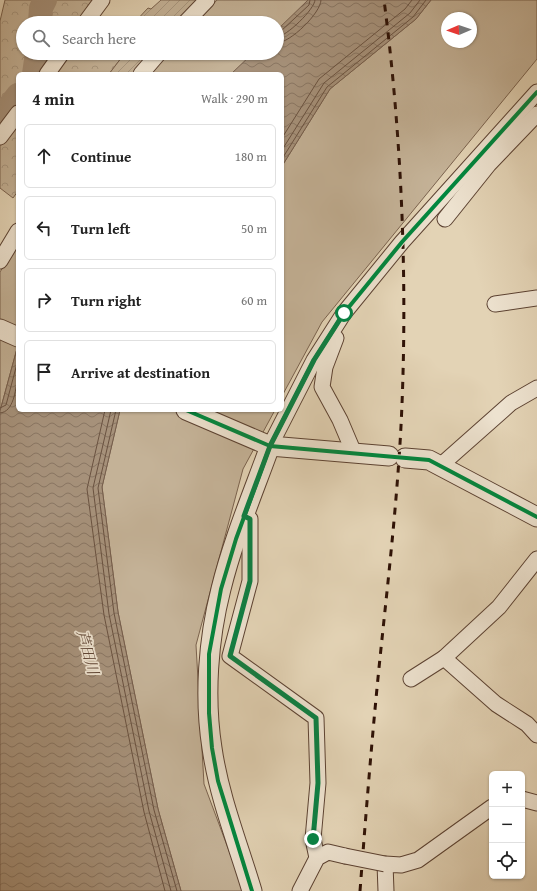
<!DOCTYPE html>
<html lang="en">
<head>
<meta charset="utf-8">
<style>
	:root { --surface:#fff; --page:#f2f2f2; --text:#222; --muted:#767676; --line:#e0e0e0 }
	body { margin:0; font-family:"Gentium Book Plus","Noto Serif JP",serif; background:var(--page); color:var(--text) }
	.controls { position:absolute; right:12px; bottom:12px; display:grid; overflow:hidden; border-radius:6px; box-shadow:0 1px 3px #0004 }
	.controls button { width:36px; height:36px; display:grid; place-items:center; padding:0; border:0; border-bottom:1px solid var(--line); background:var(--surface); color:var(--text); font:20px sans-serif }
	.compass { position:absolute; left:441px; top:12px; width:36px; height:36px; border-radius:50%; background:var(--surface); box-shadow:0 1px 3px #0004; rotate:268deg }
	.stop { position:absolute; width:12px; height:12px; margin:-9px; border:3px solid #0b8043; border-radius:50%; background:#fff }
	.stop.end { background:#0b8043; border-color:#fff; box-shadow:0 1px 4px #0008 }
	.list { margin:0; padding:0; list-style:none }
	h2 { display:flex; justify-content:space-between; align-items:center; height:52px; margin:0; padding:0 16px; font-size:17px }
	h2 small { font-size:13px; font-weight:400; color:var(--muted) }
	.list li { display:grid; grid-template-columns:26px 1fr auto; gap:12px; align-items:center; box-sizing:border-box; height:64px; margin:0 8px 8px; padding:0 8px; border:1px solid var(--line); border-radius:6px }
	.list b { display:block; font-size:15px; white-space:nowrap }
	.list em { font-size:13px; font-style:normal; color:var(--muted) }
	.icon { flex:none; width:22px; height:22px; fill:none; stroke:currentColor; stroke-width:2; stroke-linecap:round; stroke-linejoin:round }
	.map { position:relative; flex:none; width:537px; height:891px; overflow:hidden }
	.search { position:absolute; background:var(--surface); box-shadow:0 1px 3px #0004; left:16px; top:16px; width:268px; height:44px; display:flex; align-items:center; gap:10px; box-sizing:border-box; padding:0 14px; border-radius:22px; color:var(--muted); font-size:15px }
	.panel { position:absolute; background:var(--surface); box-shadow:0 1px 3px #0004; left:16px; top:72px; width:268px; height:340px; border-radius:6px }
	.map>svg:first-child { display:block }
</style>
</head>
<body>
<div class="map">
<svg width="537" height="891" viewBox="0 0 537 891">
	<defs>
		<pattern id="park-crowns" width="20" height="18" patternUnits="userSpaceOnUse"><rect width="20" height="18" fill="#c4b297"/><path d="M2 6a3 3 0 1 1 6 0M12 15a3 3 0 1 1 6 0" fill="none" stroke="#a99881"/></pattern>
		<pattern id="garden-furrows" width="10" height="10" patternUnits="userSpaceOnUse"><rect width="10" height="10" fill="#c4b297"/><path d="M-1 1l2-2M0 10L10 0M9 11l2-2" fill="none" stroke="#a99881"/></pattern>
		<pattern id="water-waves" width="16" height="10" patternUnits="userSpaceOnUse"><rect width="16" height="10" fill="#a6917a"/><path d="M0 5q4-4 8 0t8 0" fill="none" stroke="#887562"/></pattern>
	</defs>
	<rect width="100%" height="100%" fill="#e3d3b5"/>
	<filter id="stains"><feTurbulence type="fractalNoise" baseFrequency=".005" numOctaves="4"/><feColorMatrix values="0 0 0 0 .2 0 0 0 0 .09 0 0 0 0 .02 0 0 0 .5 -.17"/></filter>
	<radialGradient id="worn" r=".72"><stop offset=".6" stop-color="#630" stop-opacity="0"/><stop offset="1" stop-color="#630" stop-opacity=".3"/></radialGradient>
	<g fill="#c4b297" stroke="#7a624e" fill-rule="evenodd">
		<polygon points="217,0 308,0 277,35 277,23 196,23"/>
		<path d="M431,0H537V59L322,322L282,396V166L330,89L416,19ZM447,18H471V42H447Z"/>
		<polygon points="169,53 261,53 243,74 150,74"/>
		<polygon points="18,243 18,345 0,411 0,272"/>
		<polygon points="120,410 275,410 243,469 196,645 204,784 244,891 181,891 158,809 118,612 102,487"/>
	</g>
	<g fill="url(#park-crowns)" stroke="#7a624e">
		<polygon points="5,0 96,0 79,23 23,23 23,53 58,53 42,74 18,74 18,106 0,129 0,21"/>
		<polygon points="72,53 125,53 109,74 55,74"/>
		<polygon points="18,121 18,191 13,198 0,188 0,144"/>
	</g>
	<g fill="url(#garden-furrows)" stroke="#7a624e">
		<polygon points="161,0 200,0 179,23 134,23 148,8 151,9"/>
		<polygon points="125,53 152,53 133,74 109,74"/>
	</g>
	<g fill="url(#water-waves)" stroke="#765e4c">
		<polygon points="308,0 431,0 416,19 330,89 282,166 282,74 231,74 253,53 277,53 277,30"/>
		<polygon points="18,345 18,410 120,410 102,487 118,612 158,809 181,891 0,891 0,411"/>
	</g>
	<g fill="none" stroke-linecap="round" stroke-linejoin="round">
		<g stroke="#6a5240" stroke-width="1">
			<polyline points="277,32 281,31 309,5 310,0"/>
			<path d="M277,37C286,37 315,9 315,0"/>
			<path d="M277,43C290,43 321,13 321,0"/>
			<polyline points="282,138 319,79 405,9 412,0"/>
			<polyline points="282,150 324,83 410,13 420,0"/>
			<polyline points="282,159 327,87 413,17 426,0"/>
			<polyline points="0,408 6,405 18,360"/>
			<polyline points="105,410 87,489 104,615 144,812 165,891"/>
			<polyline points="111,410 93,488 109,614 149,811 171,891"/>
			<polyline points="116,410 98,488 114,613 154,810 177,891"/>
			<path d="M0,413C14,412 15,390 18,379"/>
		</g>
		<g stroke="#a6917a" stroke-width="24">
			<polyline points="40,23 41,8 45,0"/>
			<polyline points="34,74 37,53"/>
			<polyline points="0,118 18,95"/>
		</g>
		<defs>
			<g id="minor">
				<polyline points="85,23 102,0"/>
				<polyline points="185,23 207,0"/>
				<polyline points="47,74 62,53"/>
				<polyline points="141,74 159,53"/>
				<polyline points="0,137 18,113"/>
				<polyline points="445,219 489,164 537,114"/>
				<polyline points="0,261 18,231"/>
				<polyline points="495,304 537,298"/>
				<polyline points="336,338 325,367 322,387 340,420 354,453"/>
				<polyline points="270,446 314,360 344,313 402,242 537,92"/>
				<polyline points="440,466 511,403 537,388"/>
				<polyline points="245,516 250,519 250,581 230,656 316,718 318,783 313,839 317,858"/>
				<polyline points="444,658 496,704 527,724 537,735"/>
				<polyline points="411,679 444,658 499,607 537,559"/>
				<polyline points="522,799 537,803"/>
				<polyline points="300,891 317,858 328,852 345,856"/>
				<polyline points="386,891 385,864 401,865 418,860 492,807"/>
			</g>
			<g id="tertiary">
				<polyline points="0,329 18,337"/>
				<polyline points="186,410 270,446 389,456"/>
				<polyline points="405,458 429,460 537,517"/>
				<path d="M252,891C238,844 219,797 212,748C204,697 208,640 221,589C233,540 253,493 270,446"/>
			</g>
		</defs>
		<use href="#minor" stroke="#5c4232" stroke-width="17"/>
		<use href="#tertiary" stroke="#5c4232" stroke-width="21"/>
		<use href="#minor" stroke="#ede2cf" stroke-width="15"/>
		<use href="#tertiary" stroke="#ede2cf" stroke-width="19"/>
		<path stroke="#2f1206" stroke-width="3" stroke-dasharray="7 7" stroke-linecap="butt" d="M360,891C366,813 372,736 380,658C388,581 397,503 401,426C408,287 402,138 384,0"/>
		<defs>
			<polyline id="minor-bridge" points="345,856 385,864"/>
		</defs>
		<use href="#minor-bridge" stroke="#5c4232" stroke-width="17" stroke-linecap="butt"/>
		<use href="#minor-bridge" stroke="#ede2cf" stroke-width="15"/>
		<defs>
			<g id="cycleway">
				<polyline points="186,410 270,446 429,460 537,517"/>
				<polyline points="252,891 218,781 212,748 209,713 209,654 221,589 236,539 270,446 314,360 344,313 402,242 537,92"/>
			</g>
		</defs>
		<use href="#cycleway" stroke="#ede2cf" stroke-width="6"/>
		<use href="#cycleway" stroke="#00873e" stroke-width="4"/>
	</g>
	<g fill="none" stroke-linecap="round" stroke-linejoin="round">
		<polyline stroke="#0b8043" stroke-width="5" points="313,839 318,783 316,718 230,656 250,581 250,519 244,516 270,446 314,360 344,313"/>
	</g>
	<g text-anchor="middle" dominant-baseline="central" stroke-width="3.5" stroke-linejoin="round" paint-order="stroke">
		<g font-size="15" font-style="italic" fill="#5f4534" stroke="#ede2cf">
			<text transform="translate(88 652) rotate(75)">芦田川</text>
		</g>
	</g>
	<rect width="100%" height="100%" filter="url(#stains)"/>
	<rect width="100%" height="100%" fill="url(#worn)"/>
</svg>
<div class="controls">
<button>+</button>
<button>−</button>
<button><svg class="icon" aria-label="locate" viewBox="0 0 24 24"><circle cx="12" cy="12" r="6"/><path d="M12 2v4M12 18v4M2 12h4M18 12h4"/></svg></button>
</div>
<svg class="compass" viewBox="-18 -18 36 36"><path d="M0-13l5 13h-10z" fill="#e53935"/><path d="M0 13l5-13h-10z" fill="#767676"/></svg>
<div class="stop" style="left:344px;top:313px"></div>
<div class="stop end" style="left:313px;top:839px"></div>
<div class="search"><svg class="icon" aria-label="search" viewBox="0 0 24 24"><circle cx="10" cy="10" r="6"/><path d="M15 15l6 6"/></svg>Search here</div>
<section class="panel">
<h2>4 min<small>Walk · 290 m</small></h2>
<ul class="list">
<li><svg class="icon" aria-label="ahead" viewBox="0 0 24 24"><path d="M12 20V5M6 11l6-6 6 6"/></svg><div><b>Continue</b></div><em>180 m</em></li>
<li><svg class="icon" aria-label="left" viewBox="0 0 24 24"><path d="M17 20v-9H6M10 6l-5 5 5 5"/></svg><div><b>Turn left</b></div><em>50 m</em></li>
<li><svg class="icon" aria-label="right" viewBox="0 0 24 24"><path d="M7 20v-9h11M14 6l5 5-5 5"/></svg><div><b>Turn right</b></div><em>60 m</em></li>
<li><svg class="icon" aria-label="arrive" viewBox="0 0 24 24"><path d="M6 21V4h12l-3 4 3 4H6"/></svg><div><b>Arrive at destination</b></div></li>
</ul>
</section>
</div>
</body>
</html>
